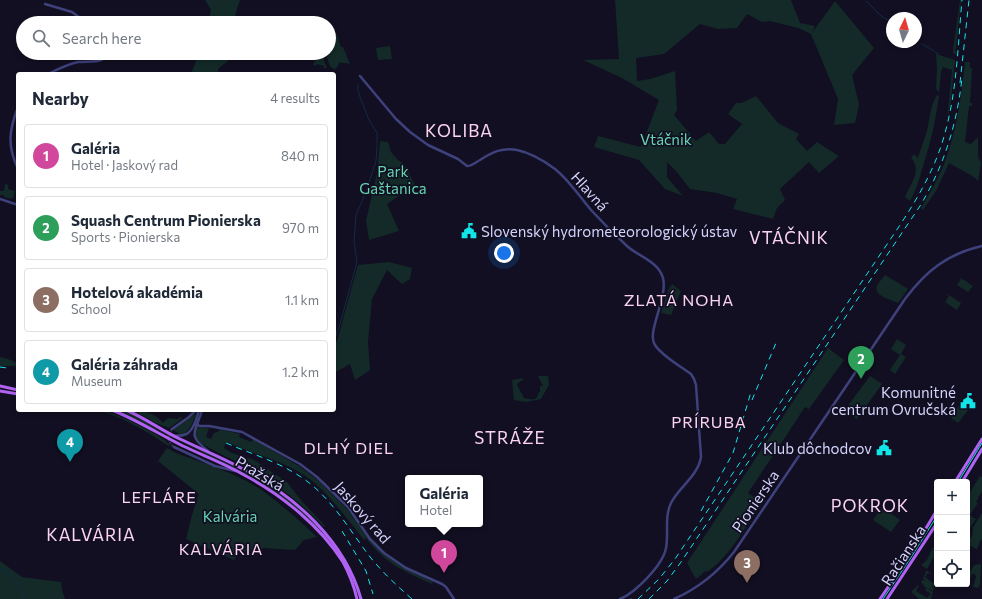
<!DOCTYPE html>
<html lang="en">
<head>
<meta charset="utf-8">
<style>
	:root { --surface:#fff; --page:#f2f2f3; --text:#1f2937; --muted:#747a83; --line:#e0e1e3; --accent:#7c3aed }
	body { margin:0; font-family:Commissioner,sans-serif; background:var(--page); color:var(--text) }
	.controls { position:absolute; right:12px; bottom:12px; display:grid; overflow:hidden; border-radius:4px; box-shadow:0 2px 6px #0003 }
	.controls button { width:36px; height:36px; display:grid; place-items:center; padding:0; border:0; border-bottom:1px solid var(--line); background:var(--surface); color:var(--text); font:20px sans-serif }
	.compass { position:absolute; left:886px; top:12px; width:36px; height:36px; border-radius:50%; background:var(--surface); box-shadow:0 2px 6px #0003; rotate:5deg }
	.you { position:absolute; left:504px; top:253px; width:14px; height:14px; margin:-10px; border:3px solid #fff; border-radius:50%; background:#1a73e8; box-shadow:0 0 0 6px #1a73e833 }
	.badge { display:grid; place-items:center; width:26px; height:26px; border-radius:50%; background:var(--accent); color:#fff; font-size:13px; font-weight:700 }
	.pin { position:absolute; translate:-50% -33px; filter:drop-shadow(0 1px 2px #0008) }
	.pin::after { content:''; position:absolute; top:21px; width:14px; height:12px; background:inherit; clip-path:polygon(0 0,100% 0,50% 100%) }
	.popup { position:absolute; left:405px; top:475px; width:78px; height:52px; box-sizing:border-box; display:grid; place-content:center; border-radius:4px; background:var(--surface); filter:drop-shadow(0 1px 3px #0005); font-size:13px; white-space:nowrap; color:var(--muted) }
	.popup b { font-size:15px; color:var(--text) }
	.popup::after { content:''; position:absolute; left:50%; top:100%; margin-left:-8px; border:8px solid transparent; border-top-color:var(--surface) }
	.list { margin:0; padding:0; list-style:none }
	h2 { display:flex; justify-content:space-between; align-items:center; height:52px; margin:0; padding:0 16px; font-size:17px }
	h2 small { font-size:13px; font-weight:400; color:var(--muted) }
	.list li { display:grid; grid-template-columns:26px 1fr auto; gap:12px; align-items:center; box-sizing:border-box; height:64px; margin:0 8px 8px; padding:0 8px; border:1px solid var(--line); border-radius:4px }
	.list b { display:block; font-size:15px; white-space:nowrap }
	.list p { margin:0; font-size:13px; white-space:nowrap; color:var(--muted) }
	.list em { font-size:13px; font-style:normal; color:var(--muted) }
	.icon { flex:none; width:22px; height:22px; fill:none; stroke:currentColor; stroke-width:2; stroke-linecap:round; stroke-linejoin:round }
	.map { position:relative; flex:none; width:982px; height:599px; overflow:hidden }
	.search { position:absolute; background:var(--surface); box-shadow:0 2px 6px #0003; left:16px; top:16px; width:320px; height:44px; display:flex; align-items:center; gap:10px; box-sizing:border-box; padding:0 14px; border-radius:22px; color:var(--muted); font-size:15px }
	.panel { position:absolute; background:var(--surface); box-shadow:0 2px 6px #0003; left:16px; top:72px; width:320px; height:340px; border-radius:4px }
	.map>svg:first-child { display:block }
</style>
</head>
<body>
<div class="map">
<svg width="982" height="599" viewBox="0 0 982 599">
	<rect width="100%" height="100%" fill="#110f21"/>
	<g fill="#132a28">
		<polygon points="205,0 240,0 236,12 234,23 208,23 211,10"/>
		<polygon points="615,0 791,0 800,23 815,26 812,33 835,1 874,48 852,75 859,105 855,123 834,125 838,99 811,34 798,28 770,21 762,22 747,14 737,28 718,29 700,24 664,54 636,58 637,81 650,79 675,71 677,110 674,115 696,141 709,132 719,144 725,144 742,124 728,114 736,103 741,103 756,96 778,123 799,134 796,139 807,151 817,142 839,156 819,173 809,162 780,189 785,200 777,208 773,219 733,209 737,199 717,193 690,189 676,171 667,162 667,177 683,196 665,189 639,160 594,147 598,136 641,147 659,100 622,78 583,60 619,59"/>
		<polygon points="960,0 961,0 956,49 955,50 956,52 955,55 953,53 953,50"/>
		<polygon points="336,35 337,35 341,47 343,47 350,64 346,63 342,63 340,62 335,70 330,66 327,58"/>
		<polygon points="390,46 392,59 378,60 376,48"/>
		<polygon points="199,53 237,53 218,69 219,74 191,74"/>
		<polygon points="319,53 325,53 324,61 327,68 324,68 324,66 317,64 316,66 313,65"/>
		<polygon points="936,54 955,60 951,100 947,121 952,70 943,67 941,72 939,93 936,89 937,69"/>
		<path d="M965,62H970V68H972L970,103H972V106H969L965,142L971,144L978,137V157L981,163L978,181L974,177L949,163L936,191L923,210L921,208C932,190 943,170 949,150C958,121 962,91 965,62Z"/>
		<path d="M937,95L939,96C936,119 931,141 924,163C920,176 917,189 910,201L905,197C910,185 923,170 911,158L914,154L918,158C921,147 926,137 928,126C930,115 931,105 937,95Z"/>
		<polygon points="380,141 388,142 391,152 398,160 404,164 415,185 387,204 399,231 369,240 366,221 377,173"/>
		<polygon points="5,184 8,185 8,189 15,191 13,199 4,197 4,195 0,195 0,191 4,191"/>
		<polygon points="389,262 412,268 410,279 402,284 387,270 372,299 368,342 370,370 355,380 350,364 334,373 334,345 337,341 358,265"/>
		<path d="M885,275L908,289L898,303C892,300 873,296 877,286C878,283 882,279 885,275Z"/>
		<polygon points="958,276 973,286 968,292 957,285 961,279"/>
		<polygon points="672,284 681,291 671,315 661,313 668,290"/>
		<polygon points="946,293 961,303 957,310 945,302 949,296"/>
		<polygon points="897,339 906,345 901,354 906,357 895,374 890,370 900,355 891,349"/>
		<path d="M828,348L844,360L809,409L805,407L748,493L762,503C745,526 731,556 707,572L705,571L702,574V576L701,575L699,576V579L698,577L696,579L687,563Z"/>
		<polygon points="0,357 11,360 18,364 18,367 13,366 0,366"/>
		<path d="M538,376H548L549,385L541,399L526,402L514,400L512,380L523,378V380L519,382L517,385L524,398C530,399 538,402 538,393L540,392V386H543Z"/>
		<polygon points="870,376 882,384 857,419 844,411"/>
		<polygon points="960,404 968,410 958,423 951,418"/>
		<path d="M98,410C111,410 154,432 165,440C167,442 169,445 170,447C148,432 124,418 98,410Z"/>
		<path d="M117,410H121L128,412C145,421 161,432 179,440C234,467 294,491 331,543L293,506L254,478Z"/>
		<path d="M133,410C144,410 157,415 163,423L168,418L178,419L180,417L183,418L169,428L156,423Z"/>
		<polygon points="197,413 191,426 185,434 180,434 173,430"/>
		<path d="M197,427L209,428L206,437L211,439L214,433L219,431V429L240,434L239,437L251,442L253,439L299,466L319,481L348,510L368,538L382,553L401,566L433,582L432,584C403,571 386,564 366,538L364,540C349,521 335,502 318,486C297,466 272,460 246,450C239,448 233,444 226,442L224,448L232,453L254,460L287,482L300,499L325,526L324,527C301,503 275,482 246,466C231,459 216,452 202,444C197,439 192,433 197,427Z"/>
		<path d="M167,448L176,453C205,464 237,473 263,491C282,505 300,521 317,537L304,540L295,550L264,548L249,552L240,551L234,560L186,539L192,515L199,494L158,461Z"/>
		<polygon points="980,476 982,477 982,491 976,502 978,503 970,515 976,519 968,530 967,529 967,497"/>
		<polygon points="882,507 900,520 891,532 873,520"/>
		<polygon points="982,513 982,540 981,539 977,549 974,548 967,543 972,536 973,527"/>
		<polygon points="937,542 937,553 933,554 935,555 927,569 921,565 927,560 929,555 932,555 929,554"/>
		<polygon points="0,561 22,577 61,582 62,590 65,599 0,599"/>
		<polygon points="981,564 980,584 978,588 973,587 976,577 975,574 972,574 968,582 967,578 974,565"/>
		<polygon points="926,571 928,571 932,574 928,573 925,577 936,585 937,583 938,584 935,588 931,584 934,589 933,591 926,588 921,582 922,580 926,581 923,579"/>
		<polygon points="918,585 919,586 916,591 927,598 931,594 925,590 926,588 933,592 931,599 919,599 911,592"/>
	</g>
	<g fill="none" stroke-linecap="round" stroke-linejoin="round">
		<g stroke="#132b47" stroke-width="1">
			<polyline points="866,1 881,16 892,22"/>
			<polyline points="209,2 209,0"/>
			<polyline points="922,44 934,51"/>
			<polyline points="935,52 939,54"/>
			<polyline points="334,341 340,324 357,262 354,241 356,215 366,192 376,161 377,147 377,133 369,120 360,97 358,91 358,84"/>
			<polyline points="0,568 12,576 18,583 17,585"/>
			<polyline points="18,586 24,599"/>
		</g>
		<g stroke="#2e2c42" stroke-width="2.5" stroke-dasharray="2.5 1" stroke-linecap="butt">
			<path d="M172,429C167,435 167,442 174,447"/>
			<polyline points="631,598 631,599"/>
		</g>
		<g stroke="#3e417c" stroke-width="2.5">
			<polyline points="45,4 72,12 87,23"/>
			<path d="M48,74C58,69 68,64 78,62C86,61 98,63 103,59V53"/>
			<path d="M360,76L396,119L410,132L428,145L458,159L467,166C472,166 476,162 480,160C492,152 503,147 517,150C531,153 543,160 555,169C569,180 579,196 591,210C602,222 615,235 627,246C639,257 658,261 663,278C668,298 646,333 655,345C662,356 680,366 691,374L694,379L696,385L701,457C698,476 679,487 671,503C664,518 669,533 666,548C663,565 635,593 620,599"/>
			<path d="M18,107C9,130 7,146 18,169"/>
			<polyline points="0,199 18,205"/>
			<path d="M202,410C196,432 186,434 208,451"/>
			<polyline points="196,425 201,426 209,426 242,432 300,464 317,477 348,507 370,539 384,553 406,568 442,584 446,587 454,599"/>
			<polyline points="172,429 189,417 196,410"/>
			<path d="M174,436C178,435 180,436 184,435C193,433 197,418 199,410"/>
			<polyline points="174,447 215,466 235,471"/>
			<path d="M674,599C697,589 718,572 734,552L905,299C926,271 947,254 982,246"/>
		</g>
		<g stroke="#b062f3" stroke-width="3">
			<polyline points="0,386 18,390"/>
			<polyline points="0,391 18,394"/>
			<path d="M112,410C137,420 159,434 183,446C204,456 226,464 246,476C282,495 321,527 343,562C349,573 354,586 357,599"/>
			<path d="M126,410C145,418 161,430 180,439C201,449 223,458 243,469C295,496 345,541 361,599"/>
			<polyline points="955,482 982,439"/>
			<polyline points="962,482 982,449"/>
			<polyline points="880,599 908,558 937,510"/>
			<polyline points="887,599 937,523"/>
		</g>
		<g stroke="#12e5e8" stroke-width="1">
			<polyline points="958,482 982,443"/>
			<polyline points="883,599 910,559 937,516"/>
		</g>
		<g stroke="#12e5e8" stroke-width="1" stroke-dasharray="6 5" stroke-linecap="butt">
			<polyline points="960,83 969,0"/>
			<polyline points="0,367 7,368"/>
			<polyline points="752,400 776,343"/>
			<path d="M226,443C256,456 287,464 313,486C335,505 350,530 367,553C380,570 396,585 412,599"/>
			<polyline points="701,511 733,453 751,392"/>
			<polyline points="342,531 366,571 373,594"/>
			<path d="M638,599L659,579L675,559L898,228C918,198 936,167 945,133C957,90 958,44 962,0"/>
			<path d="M649,599L667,581L681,562L920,206C944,166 957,124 962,78"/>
		</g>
	</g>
	<defs>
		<symbol id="civic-bare" viewBox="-9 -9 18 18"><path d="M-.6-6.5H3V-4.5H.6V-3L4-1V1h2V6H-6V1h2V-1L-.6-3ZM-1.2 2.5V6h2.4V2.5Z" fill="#12e5e8" stroke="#110f21" stroke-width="2.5" paint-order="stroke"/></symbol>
	</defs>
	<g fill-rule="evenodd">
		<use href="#civic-bare" x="458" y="220" width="22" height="22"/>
		<use href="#civic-bare" x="957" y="390" width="22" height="22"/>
		<use href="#civic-bare" x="873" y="437" width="22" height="22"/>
	</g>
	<g text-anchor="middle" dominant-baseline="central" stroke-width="3.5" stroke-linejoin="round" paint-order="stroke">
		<g font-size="15" fill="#65d5b0" stroke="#110f21">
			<text x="666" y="139">Vtáčnik</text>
			<text x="393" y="171">Park<tspan x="393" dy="17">Gaštanica</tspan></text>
			<text x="230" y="516">Kalvária</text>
		</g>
		<g font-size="15" fill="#d4d3fb" stroke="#110f21">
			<text transform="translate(590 191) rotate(48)">Hlavná</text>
			<text transform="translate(260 473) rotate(31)">Pražská</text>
			<text transform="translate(755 501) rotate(-56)">Pionierska</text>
			<text transform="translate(363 512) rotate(49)">Jaskový rad</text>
			<text transform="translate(903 555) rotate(-57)">Račianska</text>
		</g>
		<g font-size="15" fill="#d4d3fb" stroke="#110f21" text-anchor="end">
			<text x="481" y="231" text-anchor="start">Slovenský hydrometeorologický ústav</text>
			<text x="956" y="392">Komunitné<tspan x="956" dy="17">centrum Ovručská</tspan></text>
			<text x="872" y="448">Klub dôchodcov</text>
		</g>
		<g font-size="16" letter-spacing="1" fill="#fcd4f1" stroke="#110f21">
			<text x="679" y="299">ZLATÁ NOHA</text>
			<text x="709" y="421">PRÍRUBA</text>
			<text x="349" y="447">DLHÝ DIEL</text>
			<text x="159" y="496">LEFLÁRE</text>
			<text x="221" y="548">KALVÁRIA</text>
		</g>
		<g font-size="17" letter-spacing="1" fill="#fcd4f1" stroke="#110f21">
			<text x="459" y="130">KOLIBA</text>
			<text x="789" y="237">VTÁČNIK</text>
			<text x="510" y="437">STRÁŽE</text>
			<text x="870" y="505">POKROK</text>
			<text x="91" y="534">KALVÁRIA</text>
		</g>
	</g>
</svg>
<div class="controls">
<button>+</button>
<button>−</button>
<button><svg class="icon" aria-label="locate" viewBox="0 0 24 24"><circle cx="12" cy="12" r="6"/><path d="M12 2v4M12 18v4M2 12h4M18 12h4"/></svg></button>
</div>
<svg class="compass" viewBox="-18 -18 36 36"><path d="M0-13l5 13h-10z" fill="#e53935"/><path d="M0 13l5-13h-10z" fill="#747a83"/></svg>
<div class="you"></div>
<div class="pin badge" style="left:444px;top:573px;background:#d1479c">1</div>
<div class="popup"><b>Galéria</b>Hotel</div>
<div class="pin badge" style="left:861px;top:379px;background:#2e9e5b">2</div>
<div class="pin badge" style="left:747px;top:583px;background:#8d6e63">3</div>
<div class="pin badge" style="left:70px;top:462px;background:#0f9aa8">4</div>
<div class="search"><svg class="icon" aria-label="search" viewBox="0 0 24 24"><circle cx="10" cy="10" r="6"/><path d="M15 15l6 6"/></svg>Search here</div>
<section class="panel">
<h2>Nearby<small>4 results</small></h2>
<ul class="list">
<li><span class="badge" style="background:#d1479c">1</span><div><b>Galéria</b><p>Hotel · Jaskový rad</p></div><em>840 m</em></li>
<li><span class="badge" style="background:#2e9e5b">2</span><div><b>Squash Centrum Pionierska</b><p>Sports · Pionierska</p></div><em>970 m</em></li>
<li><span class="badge" style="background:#8d6e63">3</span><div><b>Hotelová akadémia</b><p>School</p></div><em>1.1 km</em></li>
<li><span class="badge" style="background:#0f9aa8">4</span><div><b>Galéria záhrada</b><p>Museum</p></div><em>1.2 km</em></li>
</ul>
</section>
</div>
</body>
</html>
